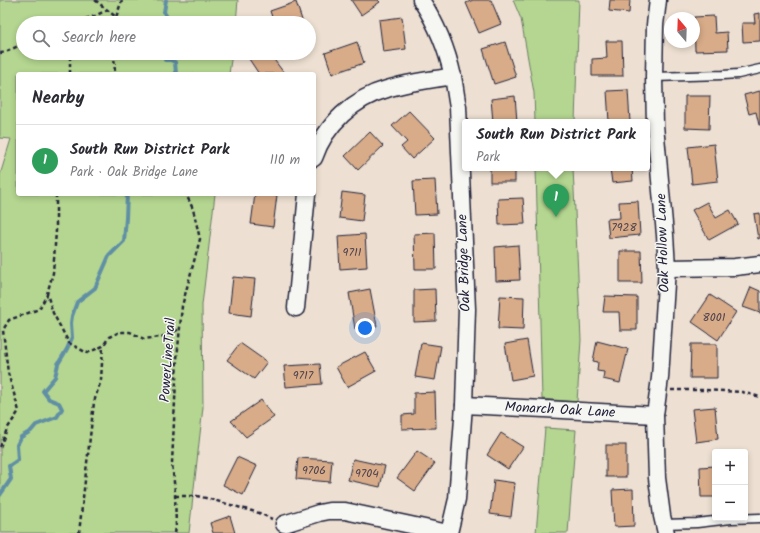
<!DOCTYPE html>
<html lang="en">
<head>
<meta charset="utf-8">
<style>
	:root { --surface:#fff; --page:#f7f7f7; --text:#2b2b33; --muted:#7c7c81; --line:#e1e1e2; --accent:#db2777 }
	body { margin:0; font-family:Kalam,sans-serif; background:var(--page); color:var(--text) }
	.controls { position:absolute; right:12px; bottom:12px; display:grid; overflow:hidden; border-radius:4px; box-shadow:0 2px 6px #0003 }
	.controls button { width:36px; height:36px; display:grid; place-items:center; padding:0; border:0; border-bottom:1px solid var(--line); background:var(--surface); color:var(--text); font:20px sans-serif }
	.compass { position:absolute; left:664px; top:12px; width:36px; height:36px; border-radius:50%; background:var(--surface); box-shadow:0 2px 6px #0003; rotate:341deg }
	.you { position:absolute; left:365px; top:328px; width:14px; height:14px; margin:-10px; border:3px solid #fff; border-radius:50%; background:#1a73e8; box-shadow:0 0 0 6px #1a73e833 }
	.badge { display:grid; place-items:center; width:26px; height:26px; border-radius:50%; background:var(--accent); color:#fff; font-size:13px; font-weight:700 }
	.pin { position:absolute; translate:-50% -33px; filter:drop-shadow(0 1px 2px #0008) }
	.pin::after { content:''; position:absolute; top:21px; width:14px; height:12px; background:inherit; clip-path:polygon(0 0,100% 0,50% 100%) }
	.popup { position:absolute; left:462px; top:119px; width:188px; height:52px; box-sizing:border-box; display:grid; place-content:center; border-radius:4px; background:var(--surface); filter:drop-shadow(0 1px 3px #0005); font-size:13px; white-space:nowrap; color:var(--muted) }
	.popup b { font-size:15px; color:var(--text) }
	.popup::after { content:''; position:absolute; left:50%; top:100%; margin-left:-8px; border:8px solid transparent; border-top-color:var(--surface) }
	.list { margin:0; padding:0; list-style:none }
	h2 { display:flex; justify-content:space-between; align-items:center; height:52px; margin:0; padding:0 16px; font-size:17px }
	h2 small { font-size:13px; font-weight:400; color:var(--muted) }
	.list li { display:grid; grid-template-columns:26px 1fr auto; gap:12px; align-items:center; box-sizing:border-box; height:72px; padding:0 16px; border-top:1px solid var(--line) }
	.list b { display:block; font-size:15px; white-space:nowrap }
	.list p { margin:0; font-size:13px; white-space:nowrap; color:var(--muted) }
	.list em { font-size:13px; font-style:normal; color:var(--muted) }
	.icon { flex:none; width:22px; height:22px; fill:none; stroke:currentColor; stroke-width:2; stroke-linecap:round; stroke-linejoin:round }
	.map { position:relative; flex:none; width:760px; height:533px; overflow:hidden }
	.search { position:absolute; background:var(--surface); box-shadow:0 2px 6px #0003; left:16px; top:16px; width:300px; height:44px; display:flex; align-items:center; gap:10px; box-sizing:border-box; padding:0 14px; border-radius:22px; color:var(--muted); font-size:15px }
	.panel { position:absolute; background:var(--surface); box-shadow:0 2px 6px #0003; left:16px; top:72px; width:300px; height:124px; border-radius:4px }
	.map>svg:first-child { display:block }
</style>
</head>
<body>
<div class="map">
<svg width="760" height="533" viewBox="0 0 760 533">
	<rect width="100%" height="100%" fill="#ede0d2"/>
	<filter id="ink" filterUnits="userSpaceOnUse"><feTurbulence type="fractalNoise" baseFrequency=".025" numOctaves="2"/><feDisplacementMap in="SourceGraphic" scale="8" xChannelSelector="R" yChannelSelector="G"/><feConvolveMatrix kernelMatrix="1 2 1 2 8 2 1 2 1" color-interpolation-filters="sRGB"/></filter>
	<g filter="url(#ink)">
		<g fill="#b4d690" stroke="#6b7c66">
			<polygon points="0,0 238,0 236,23 23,23 23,53 232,53 229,74 18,74 18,194 215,194 202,305 203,407 189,533 0,533 0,175 11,139 0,138"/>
			<polygon points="513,0 579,0 575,122 535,122 534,93 521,19"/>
			<polygon points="536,168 573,168 581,340 577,402 542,399"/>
			<polygon points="545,428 576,430 568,533 536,533"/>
		</g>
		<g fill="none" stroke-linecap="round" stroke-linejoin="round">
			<g stroke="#618fa5" stroke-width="4">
				<polyline points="166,0 164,12 168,19 167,23"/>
				<polyline points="166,53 165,60 170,60 175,62 176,74"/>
				<polyline points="0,495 11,479 9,466 18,460 17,445 21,437 31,431 36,425 57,417 62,409 59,403 49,399 43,391 55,377 58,364 67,349 72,338 71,323 72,316 77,302 95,288 109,256 124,241 126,218 127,194"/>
			</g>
		</g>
		<g fill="#d8ac89" stroke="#22223b">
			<polygon points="351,0 378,0 380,2 361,15"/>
			<polygon points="473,0 491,0 501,24 479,33 466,3"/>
			<polygon points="610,0 630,0 629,13 609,11"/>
			<polygon points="296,2 303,23 274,23 270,11"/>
			<polygon points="760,13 760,41 743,42 742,23 755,23 754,14"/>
			<polygon points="714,16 715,33 727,32 728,50 695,51 694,17"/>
			<polygon points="402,17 406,49 383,52 379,20"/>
			<polygon points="606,41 622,41 623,76 592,76 592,59 607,58"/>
			<polygon points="357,42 364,63 332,74 325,53"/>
			<polygon points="505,42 516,77 494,84 483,49"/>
			<polygon points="257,53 269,53 284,73 282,74 259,74 249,59"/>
			<polygon points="628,90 630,122 609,122 607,91"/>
			<polygon points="760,91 760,125 759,125 756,112 749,114 744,95"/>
			<polygon points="515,96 517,122 493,122 491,99"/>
			<polygon points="685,96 710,96 709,129 685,128"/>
			<polygon points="409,111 435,138 412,159 401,147 407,142 392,126"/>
			<polygon points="370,132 383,146 358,170 345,156"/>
			<polygon points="714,144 718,181 692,184 688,147"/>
			<rect x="490" y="168" width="25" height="14"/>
			<polygon points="610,168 632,168 633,181 612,183"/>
			<polygon points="435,180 437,214 415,215 413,181"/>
			<polygon points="342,192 365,195 362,221 339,218"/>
			<polygon points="255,194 277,195 273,227 251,224"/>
			<polygon points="523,198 525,224 499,225 498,199"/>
			<polygon points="638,201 640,235 609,238 607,219 620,218 619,202"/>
			<polygon points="707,202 716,218 730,210 738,224 709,240 692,210"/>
			<polygon points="760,213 760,238 758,239 754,214"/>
			<polygon points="435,233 436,269 415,269 414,234"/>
			<polygon points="365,234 367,267 340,269 338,236"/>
			<polygon points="518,245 520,280 496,281 495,247"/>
			<polygon points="620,251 641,251 642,283 620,283"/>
			<polygon points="233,277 255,279 251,316 229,313"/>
			<polygon points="751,287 760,291 760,313 743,307"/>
			<polygon points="370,289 377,326 355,329 349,293"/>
			<polygon points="435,289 436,321 414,322 414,290"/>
			<polygon points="710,295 736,312 718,340 692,322"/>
			<polygon points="500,296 524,297 523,330 498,329"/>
			<polygon points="605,296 637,297 637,330 620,330 619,312 603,312"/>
			<polygon points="527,340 533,376 511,380 505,344"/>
			<polygon points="597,341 628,349 620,383 603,379 604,372 597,371 598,362 593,361"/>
			<polygon points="240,343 267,362 254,379 227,360"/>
			<polygon points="421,343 441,346 435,380 415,377"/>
			<polygon points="691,344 717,344 717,378 690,378"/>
			<polygon points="365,352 376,371 347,387 336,367"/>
			<polygon points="320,364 322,384 286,387 284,366"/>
			<polygon points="435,392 436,428 402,429 402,415 414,414 414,393"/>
			<polygon points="261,400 274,417 246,437 231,421"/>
			<polygon points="715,407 718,439 696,442 692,409"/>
			<polygon points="501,433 523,447 508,469 487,455"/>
			<rect x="606" y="445" width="20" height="32"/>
			<polygon points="417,451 435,463 415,491 397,478"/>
			<polygon points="237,457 257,466 243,495 223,485"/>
			<polygon points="298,458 332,460 330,482 296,479"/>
			<polygon points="353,459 385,466 380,487 348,480"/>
			<polygon points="715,466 715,497 701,497 700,467"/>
			<polygon points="494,480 515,483 511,517 490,514"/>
			<polygon points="633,489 634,526 614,527 612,490"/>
			<polygon points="230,516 235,533 213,533 210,523"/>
		</g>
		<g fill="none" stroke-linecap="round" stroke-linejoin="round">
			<defs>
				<g id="lane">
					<polyline points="654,77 723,75 738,74 760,69"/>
					<polyline points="664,524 697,523 731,519 760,518"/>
				</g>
				<g id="street">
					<path d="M421,0C436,23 447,49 453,77C455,87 456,97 458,107L467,309L464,405L457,499L449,533"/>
					<polyline points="658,0 655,25 654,77 655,125 665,235 667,268 660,378 655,415 657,478 662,516 666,533"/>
					<path d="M314,158C325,125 354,98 387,89C408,82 431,80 453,76"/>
					<polyline points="667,268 735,267 760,264"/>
					<polyline points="296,308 307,194"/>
					<polyline points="464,405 544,409 655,415"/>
					<polyline points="284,524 319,513 329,511 345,511 448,533"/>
				</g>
			</defs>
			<use href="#lane" stroke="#22223b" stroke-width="11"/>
			<use href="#street" stroke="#22223b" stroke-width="19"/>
			<g stroke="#22223b" stroke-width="2.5" stroke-dasharray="4 3" stroke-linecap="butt">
				<polyline points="95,0 116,17"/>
				<polyline points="72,23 95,16 107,10"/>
				<polyline points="114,23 122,0"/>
				<path d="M0,53C6,53 17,46 23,44"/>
				<polyline points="114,53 115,74"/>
				<polyline points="70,74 70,53"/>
				<polyline points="56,194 56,231 53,273 47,294 53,313 69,343 87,353 103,346 109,337 120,332 130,332 144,339 161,337 180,329"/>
				<polyline points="671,390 704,390 742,392 760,397"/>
				<polyline points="0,447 7,429 19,411 8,373 3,330 9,320 39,309 47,295"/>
				<polyline points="175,496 197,496 210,499 259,513 272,519"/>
				<polyline points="79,533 94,402 101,380 103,346"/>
				<polyline points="175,533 176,527 175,492 172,463 177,359 182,306 200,239 193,209 186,194"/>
			</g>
			<use href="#lane" stroke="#f6f6f2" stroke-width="8"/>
			<use href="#street" stroke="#f6f6f2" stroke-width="16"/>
		</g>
	</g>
	<g text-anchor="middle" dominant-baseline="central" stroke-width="3" stroke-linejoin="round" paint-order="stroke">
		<g font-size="12" fill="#50444e">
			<text x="624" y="227">7928</text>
			<text x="352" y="252">9711</text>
			<text x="714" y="317">8001</text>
			<text x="303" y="375">9717</text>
			<text x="314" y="470">9706</text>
			<text x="367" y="473">9704</text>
		</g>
		<g font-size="14" fill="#22223b" stroke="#f6f6f2">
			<text transform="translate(663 243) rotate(-92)">Oak Hollow Lane</text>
			<text transform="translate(464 263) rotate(-92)">Oak Bridge Lane</text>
			<text transform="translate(168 360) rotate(-86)">PowerLineTrail</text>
			<text transform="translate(560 410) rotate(3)">Monarch Oak Lane</text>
		</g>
	</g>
</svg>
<div class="controls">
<button>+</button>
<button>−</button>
</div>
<svg class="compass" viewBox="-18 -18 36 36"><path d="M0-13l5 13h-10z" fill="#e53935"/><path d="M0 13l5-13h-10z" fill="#7c7c81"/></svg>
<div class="you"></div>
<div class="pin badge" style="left:556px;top:217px;background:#2e9e5b">1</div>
<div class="popup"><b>South Run District Park</b>Park</div>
<div class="search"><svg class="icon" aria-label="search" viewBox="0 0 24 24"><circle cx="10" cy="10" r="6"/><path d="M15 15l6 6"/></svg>Search here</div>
<section class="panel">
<h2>Nearby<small></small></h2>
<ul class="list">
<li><span class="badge" style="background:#2e9e5b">1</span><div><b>South Run District Park</b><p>Park · Oak Bridge Lane</p></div><em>110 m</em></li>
</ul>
</section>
</div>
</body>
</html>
